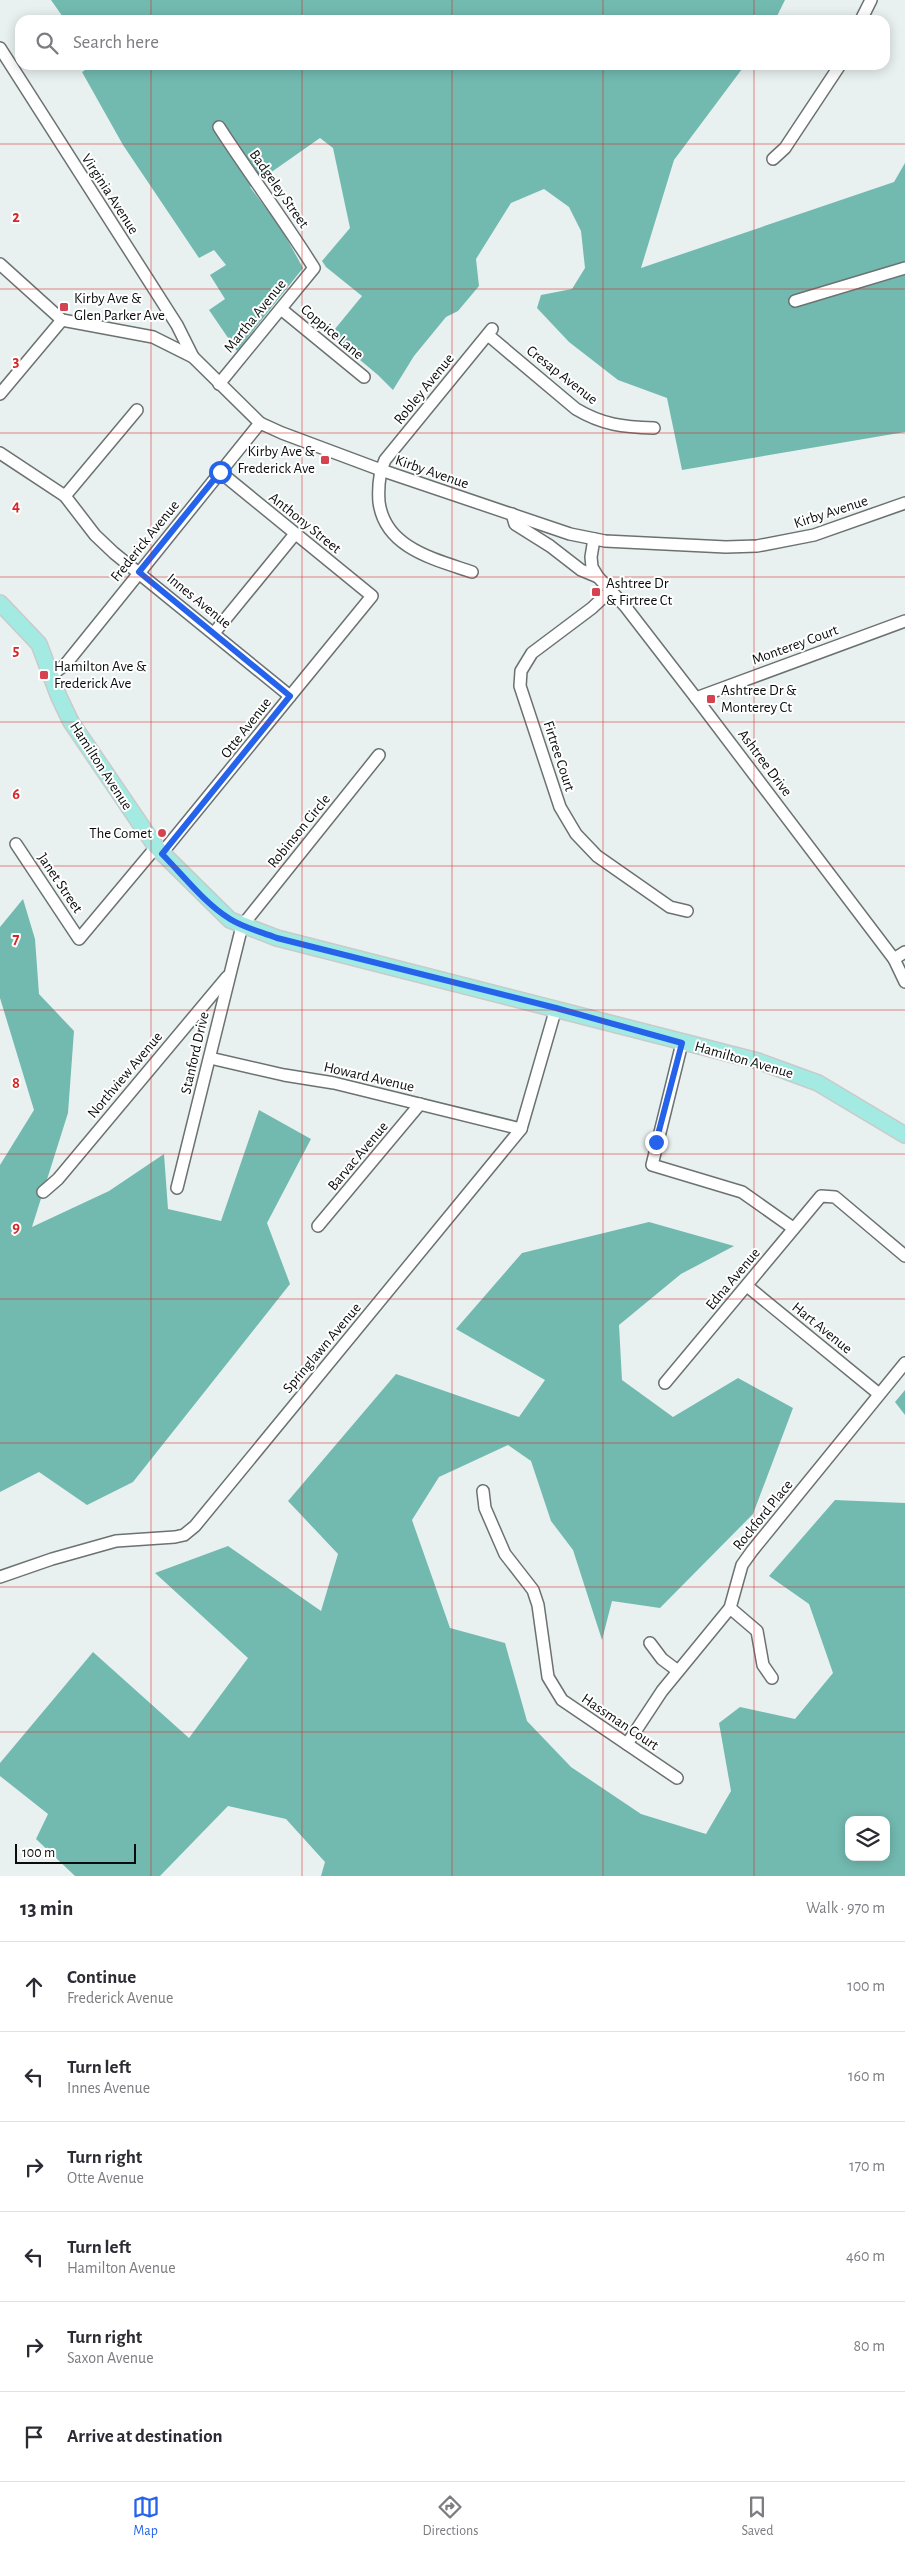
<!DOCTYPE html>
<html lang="en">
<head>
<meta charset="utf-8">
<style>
	:root { --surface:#fff; --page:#f7f7f7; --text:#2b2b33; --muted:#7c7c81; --line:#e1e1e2; --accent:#2563eb }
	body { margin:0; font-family:"Alegreya Sans",sans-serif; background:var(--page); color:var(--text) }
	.controls { position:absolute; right:15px; bottom:15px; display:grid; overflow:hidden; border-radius:10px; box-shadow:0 2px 12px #0003 }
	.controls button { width:45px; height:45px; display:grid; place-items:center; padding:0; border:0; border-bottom:1px solid var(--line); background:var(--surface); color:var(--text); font:25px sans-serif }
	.scale { position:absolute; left:15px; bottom:12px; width:121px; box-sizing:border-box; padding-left:5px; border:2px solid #0a0d0c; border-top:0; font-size:14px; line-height:18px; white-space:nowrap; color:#0a0d0c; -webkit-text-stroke:4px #fff; paint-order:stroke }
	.stop { position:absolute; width:15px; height:15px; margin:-11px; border:4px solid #2563eb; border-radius:50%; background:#fff }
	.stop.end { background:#2563eb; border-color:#fff; box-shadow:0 1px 5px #0008 }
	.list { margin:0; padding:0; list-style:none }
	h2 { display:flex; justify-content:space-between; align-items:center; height:65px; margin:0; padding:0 20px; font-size:21px }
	h2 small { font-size:16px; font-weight:400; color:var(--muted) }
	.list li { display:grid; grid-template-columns:32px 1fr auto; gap:15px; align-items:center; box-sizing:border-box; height:90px; padding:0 20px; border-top:1px solid var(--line) }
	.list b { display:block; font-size:19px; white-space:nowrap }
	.list p { margin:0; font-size:16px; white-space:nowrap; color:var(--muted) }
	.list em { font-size:16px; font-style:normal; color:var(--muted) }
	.icon { flex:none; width:28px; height:28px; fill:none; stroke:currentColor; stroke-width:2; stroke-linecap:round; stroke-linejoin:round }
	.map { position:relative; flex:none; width:905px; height:1876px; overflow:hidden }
	.search { position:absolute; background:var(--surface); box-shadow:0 2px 12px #0003; left:15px; right:15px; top:15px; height:55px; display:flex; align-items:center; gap:12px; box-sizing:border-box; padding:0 18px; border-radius:15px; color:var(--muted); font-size:19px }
	.sheet { height:605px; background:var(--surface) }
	nav { display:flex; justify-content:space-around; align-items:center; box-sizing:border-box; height:70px; border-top:1px solid var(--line); background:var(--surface); font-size:14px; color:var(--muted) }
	nav a { display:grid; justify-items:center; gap:2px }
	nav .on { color:var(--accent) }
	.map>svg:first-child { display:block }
</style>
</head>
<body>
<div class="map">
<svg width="905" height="1876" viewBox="0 0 905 1876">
	<rect width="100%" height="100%" fill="#e9f1f0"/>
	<g fill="#72bab0" fill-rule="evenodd">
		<polygon points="51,0 785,0 775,20 65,20"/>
		<polygon points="93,65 745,65 674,160 641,268 894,182 905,163 905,432 682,470 667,398 618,380 569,342 537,308 541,295 572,289 585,268 581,231 569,207 544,189 511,203 476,259 479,286 458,311 446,317 414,356 393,390 378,375 330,335 362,296 326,267 322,261 350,228 333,148 320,138 250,187 281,228 303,268 237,351 209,310 225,299 210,275 226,265 214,250 199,258 123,145 82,72"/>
		<polygon points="23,899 35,939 39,994 74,1031 68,1113 32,1227 109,1191 164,1154 168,1209 221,1221 259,1110 311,1139 267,1223 290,1284 133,1482 87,1505 39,1472 0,1492 0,1165 34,1110 0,998 0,927"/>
		<path d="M649,1222L734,1246L681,1274L619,1325L622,1380L673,1417L738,1378L793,1408L753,1514L660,1608L612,1601L602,1640L573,1550L551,1521L531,1461L508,1445L439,1477L412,1520L450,1628L505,1643L527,1721L571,1767L641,1814L706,1834L731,1791L719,1723L740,1707L795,1719L833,1673L809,1604L769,1576L835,1500L905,1503V1876H321L325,1862L286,1819L228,1806L160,1876H75L36,1839L48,1814L0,1776V1763L93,1652L189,1738L248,1658L155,1573L228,1546L321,1611L338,1554L288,1501L396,1374L519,1417L545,1380L456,1329L522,1253ZM849,1820H886V1857H849Z"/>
		<polygon points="905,1390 905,1415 895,1402"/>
	</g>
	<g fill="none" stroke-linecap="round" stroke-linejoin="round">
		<defs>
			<g id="minor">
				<polyline points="861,20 871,0"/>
				<polyline points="0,48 177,325 193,357"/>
				<polyline points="773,159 785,148 840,65"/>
				<polyline points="0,264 62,320 153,337 193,357 260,423 282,433 381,470 570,534 605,541 726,547 757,546 814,535 905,503"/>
				<polyline points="795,301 905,268"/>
				<polyline points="281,309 364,377"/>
				<path d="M488,335L576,409C603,425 623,427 654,428"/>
				<path d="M219,384L314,268C284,220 250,175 219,127"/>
				<polyline points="0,394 62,320"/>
				<polyline points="0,453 65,496 95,535 114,553 290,696"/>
				<polyline points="65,496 137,410"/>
				<polyline points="512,514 515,524 550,546 581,570 598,577"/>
				<polyline points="594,539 591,557 592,567 598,577 625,606 696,698 894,959 905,982"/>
				<path d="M472,572C434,559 385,548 379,502C378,488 379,473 385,460L492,329"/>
				<polyline points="610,591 592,608 532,653 521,671 520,686 560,807 576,834 597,856 670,907 687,911"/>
				<polyline points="214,633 295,534"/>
				<polyline points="51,675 65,665 260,423"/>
				<polyline points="696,698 905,621"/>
				<polyline points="16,844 79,939 156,847"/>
				<polyline points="162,853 372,596 220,472"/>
				<polyline points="894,959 905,952"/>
				<polyline points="682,1043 652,1165 742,1192 793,1228"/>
				<polyline points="210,1058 284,1075 334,1083 521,1129"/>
				<polyline points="177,1188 242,926 379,755"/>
				<polyline points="43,1192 58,1179 227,977"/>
				<polyline points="318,1226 420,1104"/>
				<polyline points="747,1286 879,1394"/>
				<polyline points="665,1383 821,1196 835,1197 905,1256"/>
				<polyline points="483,1491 485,1508 498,1538 505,1554 533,1590 538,1605 548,1677 562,1700 677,1778"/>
				<polyline points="0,1577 52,1559 116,1541 175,1537 184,1535 195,1526 521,1129 556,1008"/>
				<polyline points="730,1608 757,1631 763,1665 772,1678"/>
				<polyline points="650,1643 662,1659 678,1671"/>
				<polyline points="627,1744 662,1691 730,1608 742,1565 752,1551 905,1363"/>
			</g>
			<polyline id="major" points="0,603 39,644 59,697 71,722 156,847 230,920 277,938 758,1061 818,1083 905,1135"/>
		</defs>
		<use href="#minor" stroke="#6b7271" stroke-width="14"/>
		<use href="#major" stroke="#c9caca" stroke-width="18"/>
		<use href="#minor" stroke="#fff" stroke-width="11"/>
		<use href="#major" stroke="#a3ebe2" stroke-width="15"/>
	</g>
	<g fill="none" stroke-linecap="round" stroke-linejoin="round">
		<path stroke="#2563eb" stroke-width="6" d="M220,472L139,572L290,696L162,854C183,875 204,903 230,919C244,928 262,932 277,938L556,1008L682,1043L656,1142"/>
	</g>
	<path fill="none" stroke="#d62828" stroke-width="1" stroke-opacity="0.55" d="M151,0V20M302,0V20M452,0V20M603,0V20M754,0V20M151,65V1876M302,65V1876M452,65V1876M603,65V1876M754,65V1876M0,144H905M0,289H905M0,433H905M0,577H905M0,722H905M0,866H905M0,1010H905M0,1154H905M0,1299H905M0,1443H905M0,1587H905M0,1732H905"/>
	<g fill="#d4434f" stroke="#fff" stroke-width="2">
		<rect x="59" y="302" width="10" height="10" rx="2.5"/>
		<rect x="320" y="455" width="10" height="10" rx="2.5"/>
		<rect x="591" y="587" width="10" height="10" rx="2.5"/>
		<rect x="39" y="670" width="10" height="10" rx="2.5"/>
		<rect x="706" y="694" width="10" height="10" rx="2.5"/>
		<circle cx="162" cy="833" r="5"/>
	</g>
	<g text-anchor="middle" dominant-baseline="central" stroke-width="4" stroke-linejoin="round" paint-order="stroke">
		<g font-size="15" fill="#0a0d0c" stroke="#fff">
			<text transform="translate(279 189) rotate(55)">Badgeley Street</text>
			<text transform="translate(110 194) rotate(57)">Virginia Avenue</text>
			<text transform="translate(255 316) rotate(-51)">Martha Avenue</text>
			<text transform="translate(332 332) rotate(40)">Coppice Lane</text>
			<text transform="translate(562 375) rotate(38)">Cresap Avenue</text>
			<text transform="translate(424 389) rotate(-51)">Robley Avenue</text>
			<text transform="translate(432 472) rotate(19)">Kirby Avenue</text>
			<text transform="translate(831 512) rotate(-18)">Kirby Avenue</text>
			<text transform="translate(305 523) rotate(39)">Anthony Street</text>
			<text transform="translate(145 541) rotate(-51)">Frederick Avenue</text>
			<text transform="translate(199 601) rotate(39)">Innes Avenue</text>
			<text transform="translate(795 645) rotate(-20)">Monterey Court</text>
			<text transform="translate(246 728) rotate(-52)">Otte Avenue</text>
			<text transform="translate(559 756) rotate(72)">Firtree Court</text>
			<text transform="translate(765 763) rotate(53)">Ashtree Drive</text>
			<text transform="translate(101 766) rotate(57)">Hamilton Avenue</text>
			<text transform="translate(299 831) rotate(-51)">Robinson Circle</text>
			<text transform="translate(60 883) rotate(56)">Janet Street</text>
			<text transform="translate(195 1053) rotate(-77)">Stanford Drive</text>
			<text transform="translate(744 1060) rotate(16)">Hamilton Avenue</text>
			<text transform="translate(125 1075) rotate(-50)">Northview Avenue</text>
			<text transform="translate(369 1077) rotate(13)">Howard Avenue</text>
			<text transform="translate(358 1156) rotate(-50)">Barvac Avenue</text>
			<text transform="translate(733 1279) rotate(-50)">Edna Avenue</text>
			<text transform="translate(822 1328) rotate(39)">Hart Avenue</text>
			<text transform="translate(322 1348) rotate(-50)">Springlawn Avenue</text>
			<text transform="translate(763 1515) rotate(-51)">Rockford Place</text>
			<text transform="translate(620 1722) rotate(34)">Hassman Court</text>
		</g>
		<g font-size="15" fill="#0a0d0c" stroke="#fff" text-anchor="start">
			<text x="74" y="298">Kirby Ave &amp;<tspan x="74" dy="17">Glen Parker Ave</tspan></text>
			<text x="315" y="451" text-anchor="end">Kirby Ave &amp;<tspan x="315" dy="17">Frederick Ave</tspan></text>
			<text x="606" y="583">Ashtree Dr<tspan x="606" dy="17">&amp; Firtree Ct</tspan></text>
			<text x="54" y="666">Hamilton Ave &amp;<tspan x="54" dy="17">Frederick Ave</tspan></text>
			<text x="721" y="690">Ashtree Dr &amp;<tspan x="721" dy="17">Monterey Ct</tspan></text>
			<text x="152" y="833" text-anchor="end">The Comet</text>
		</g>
	</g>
	<g font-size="16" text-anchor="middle" font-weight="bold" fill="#d62828" stroke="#fff" stroke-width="4" stroke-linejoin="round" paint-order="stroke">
		<text x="16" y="222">2</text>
		<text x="16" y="366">3</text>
		<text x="16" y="511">4</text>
		<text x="16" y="655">5</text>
		<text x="16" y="799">6</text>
		<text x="16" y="944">7</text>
		<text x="16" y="1088">8</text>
		<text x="16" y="1232">9</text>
	</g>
</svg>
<div class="controls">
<button><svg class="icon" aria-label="layers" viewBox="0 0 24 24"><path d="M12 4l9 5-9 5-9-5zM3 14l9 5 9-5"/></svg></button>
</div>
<div class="scale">100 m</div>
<div class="stop" style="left:220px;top:472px"></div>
<div class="stop end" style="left:656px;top:1142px"></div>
<div class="search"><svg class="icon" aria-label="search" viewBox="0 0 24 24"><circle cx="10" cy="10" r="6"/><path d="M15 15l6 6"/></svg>Search here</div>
</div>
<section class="sheet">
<h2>13 min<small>Walk · 970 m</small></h2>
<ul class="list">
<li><svg class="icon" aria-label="ahead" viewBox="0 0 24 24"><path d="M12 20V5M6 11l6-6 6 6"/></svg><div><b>Continue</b><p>Frederick Avenue</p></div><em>100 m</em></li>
<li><svg class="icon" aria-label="left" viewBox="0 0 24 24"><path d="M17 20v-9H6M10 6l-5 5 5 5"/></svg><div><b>Turn left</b><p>Innes Avenue</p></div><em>160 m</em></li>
<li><svg class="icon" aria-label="right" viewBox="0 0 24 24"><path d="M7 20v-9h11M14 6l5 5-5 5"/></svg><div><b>Turn right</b><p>Otte Avenue</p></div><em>170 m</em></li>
<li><svg class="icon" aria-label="left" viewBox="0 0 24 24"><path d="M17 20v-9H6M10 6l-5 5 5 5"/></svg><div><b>Turn left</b><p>Hamilton Avenue</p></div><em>460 m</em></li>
<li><svg class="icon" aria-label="right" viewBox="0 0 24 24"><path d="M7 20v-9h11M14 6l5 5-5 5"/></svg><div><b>Turn right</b><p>Saxon Avenue</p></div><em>80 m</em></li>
<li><svg class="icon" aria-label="arrive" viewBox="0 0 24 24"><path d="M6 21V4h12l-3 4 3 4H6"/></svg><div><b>Arrive at destination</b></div></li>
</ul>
</section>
<nav>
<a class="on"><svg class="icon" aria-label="map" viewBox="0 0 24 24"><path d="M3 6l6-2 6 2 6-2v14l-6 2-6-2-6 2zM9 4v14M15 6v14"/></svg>Map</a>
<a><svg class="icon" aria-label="directions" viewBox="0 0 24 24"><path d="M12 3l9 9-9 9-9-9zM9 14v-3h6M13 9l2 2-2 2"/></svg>Directions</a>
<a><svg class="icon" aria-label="saved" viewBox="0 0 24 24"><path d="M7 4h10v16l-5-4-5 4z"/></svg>Saved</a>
</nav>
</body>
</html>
